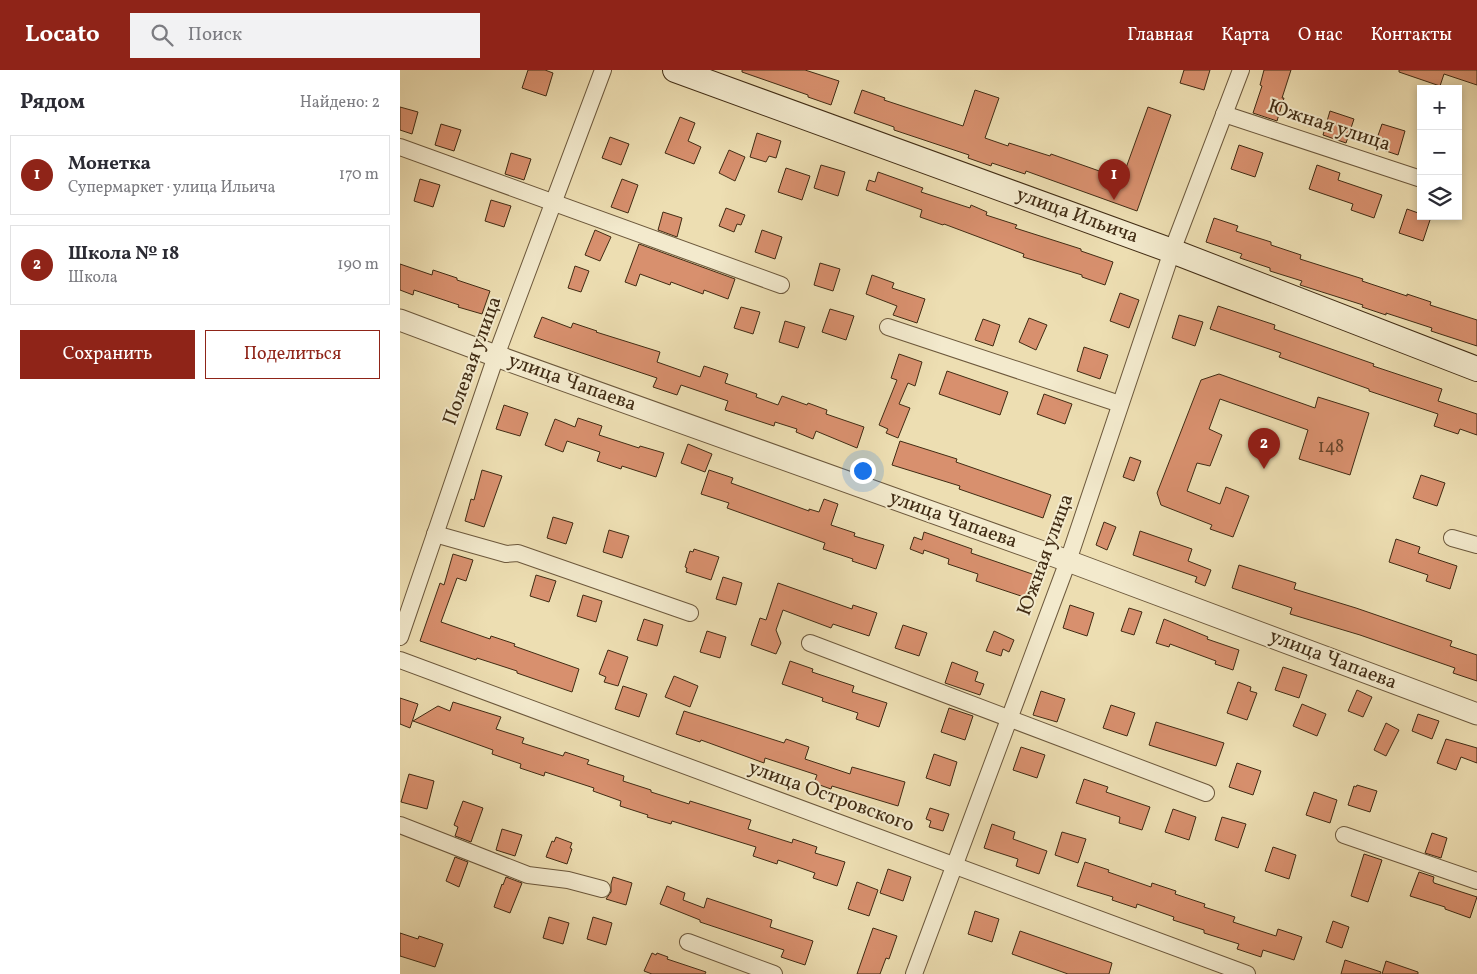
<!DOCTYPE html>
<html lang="ru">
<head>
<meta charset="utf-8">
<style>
	:root { --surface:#fff; --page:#f2f2f3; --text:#2b2b33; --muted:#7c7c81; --line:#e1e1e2; --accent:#8f2418 }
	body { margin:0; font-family:Vollkorn,serif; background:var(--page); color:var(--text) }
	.controls { position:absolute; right:15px; top:15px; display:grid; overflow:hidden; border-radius:0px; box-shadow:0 2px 8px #0003 }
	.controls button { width:45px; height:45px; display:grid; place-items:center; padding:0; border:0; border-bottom:1px solid var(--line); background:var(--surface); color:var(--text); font:25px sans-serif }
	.you { position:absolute; left:462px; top:400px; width:18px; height:18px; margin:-12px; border:4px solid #fff; border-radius:50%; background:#1a73e8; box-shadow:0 0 0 8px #1a73e833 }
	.badge { display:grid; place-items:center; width:32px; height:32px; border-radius:50%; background:var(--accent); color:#fff; font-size:16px; font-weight:700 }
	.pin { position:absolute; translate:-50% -41px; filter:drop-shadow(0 1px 2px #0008) }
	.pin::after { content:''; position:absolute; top:26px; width:18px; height:15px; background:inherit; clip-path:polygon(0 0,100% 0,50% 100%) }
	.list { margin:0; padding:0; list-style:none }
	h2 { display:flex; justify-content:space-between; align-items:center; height:65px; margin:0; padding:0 20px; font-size:21px }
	h2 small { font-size:16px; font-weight:400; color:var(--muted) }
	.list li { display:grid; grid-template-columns:32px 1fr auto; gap:15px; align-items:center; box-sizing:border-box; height:80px; margin:0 10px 10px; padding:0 10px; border:1px solid var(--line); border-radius:0px }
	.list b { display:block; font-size:19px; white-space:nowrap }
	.list p { margin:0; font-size:16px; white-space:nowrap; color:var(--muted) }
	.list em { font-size:16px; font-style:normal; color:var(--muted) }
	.actions { display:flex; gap:10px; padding:15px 20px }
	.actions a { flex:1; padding:11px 0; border:1px solid var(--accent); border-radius:0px; text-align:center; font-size:18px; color:var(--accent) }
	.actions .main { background:var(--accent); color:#fff }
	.icon { flex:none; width:28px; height:28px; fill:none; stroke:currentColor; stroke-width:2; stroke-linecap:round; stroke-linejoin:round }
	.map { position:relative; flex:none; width:1077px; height:904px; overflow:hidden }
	header { display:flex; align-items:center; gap:30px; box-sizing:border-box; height:70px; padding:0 25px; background:var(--accent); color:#fff }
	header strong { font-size:24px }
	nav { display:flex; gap:28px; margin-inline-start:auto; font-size:18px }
	.search { width:350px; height:45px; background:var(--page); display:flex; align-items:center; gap:12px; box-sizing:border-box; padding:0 18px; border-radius:0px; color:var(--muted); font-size:19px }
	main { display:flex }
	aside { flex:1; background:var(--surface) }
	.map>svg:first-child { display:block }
</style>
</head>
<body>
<header>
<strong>Locato</strong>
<div class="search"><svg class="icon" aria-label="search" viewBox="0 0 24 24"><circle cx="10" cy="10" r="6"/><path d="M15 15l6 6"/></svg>Поиск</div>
<nav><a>Главная</a><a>Карта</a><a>О нас</a><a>Контакты</a></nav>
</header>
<main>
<aside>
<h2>Рядом<small>Найдено: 2</small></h2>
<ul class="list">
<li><span class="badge">1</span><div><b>Монетка</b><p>Супермаркет · улица Ильича</p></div><em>170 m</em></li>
<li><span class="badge">2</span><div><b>Школа № 18</b><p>Школа</p></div><em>190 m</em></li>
</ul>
<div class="actions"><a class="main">Сохранить</a><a>Поделиться</a></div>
</aside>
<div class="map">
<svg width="1077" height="904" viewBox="0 0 1077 904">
	<rect width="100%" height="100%" fill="#eddeb2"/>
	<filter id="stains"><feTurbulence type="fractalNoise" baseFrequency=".004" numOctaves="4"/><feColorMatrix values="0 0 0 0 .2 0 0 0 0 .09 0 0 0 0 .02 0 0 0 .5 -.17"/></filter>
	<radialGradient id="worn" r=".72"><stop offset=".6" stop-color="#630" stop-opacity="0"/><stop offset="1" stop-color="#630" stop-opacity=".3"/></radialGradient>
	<g fill="#d8906e" stroke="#412c14">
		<polygon points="128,0 145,0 153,3 146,26 122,18"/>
		<polygon points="342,0 405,0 439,11 431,35 408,27 408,25 342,2"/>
		<polygon points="784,0 810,0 804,20 780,13"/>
		<polygon points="864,0 891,0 882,28 884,28 877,51 853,43 862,16 860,15"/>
		<polygon points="999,0 1077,0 1077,15 1044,4 1040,16 999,2"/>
		<polygon points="462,20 485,28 484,30 563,56 575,20 599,28 585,68 608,76 609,73 650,86 651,84 722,109 748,37 771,45 737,141 626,101 625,104 592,93 591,96 568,88 569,85 494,60 494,57 454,43"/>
		<polygon points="0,37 18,42 12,64 0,60"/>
		<polygon points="930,41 954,49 946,73 923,65"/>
		<polygon points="280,47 295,53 288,71 301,77 294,94 265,83"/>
		<polygon points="41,54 61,60 54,81 35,75"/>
		<polygon points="982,54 1005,61 998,85 974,77"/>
		<polygon points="357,63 381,71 376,88 369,86 366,92 350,87"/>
		<polygon points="210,67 229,74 221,95 202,88"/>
		<polygon points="839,75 863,83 855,107 831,99"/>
		<polygon points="329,80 345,87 335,111 319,103"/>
		<polygon points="111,83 131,89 124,110 105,104"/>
		<polygon points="421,95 445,102 438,126 414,118"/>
		<polygon points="917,95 940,103 938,110 982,125 974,148 951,140 953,134 909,119"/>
		<polygon points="386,98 410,106 402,130 378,122"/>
		<polygon points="478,102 523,118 521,122 570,138 571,135 587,142 586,145 617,155 615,158 681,179 681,181 713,192 705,215 682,207 682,205 623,187 624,184 544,154 543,155 520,147 522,140 466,120 469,110 475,112"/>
		<polygon points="20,109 40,115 33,137 14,131"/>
		<polygon points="222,109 238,115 228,143 211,137"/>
		<polygon points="91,130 111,136 104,157 85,151"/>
		<polygon points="326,138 345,145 341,155 337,154 334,162 319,156"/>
		<polygon points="1007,139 1021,144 1021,146 1031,147 1023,171 999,163"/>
		<polygon points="263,142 282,148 277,167 258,160"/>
		<polygon points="814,148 838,156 836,161 871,172 871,175 901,185 900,189 963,209 962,211 1007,226 1007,224 1031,232 1030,235 1077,250 1077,276 1031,261 1032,258 986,243 986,245 962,237 963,235 900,215 902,211 870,201 870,198 840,188 842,184 806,172"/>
		<polygon points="195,160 211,167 200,191 185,185"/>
		<polygon points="362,160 382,167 375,189 355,182"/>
		<polygon points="239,174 335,209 328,229 304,220 303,224 271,212 270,215 240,204 236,216 225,212"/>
		<polygon points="420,193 440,199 433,221 414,215"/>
		<polygon points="0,194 32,205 33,200 57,208 57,210 90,221 82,244 58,237 59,235 14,220 13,225 0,220"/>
		<polygon points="175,196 189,201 181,222 168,218"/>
		<polygon points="472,205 494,213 492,218 525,229 517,253 493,245 497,236 466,224"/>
		<polygon points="720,223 739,230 729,258 710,251"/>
		<polygon points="818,236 875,255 874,259 974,294 973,296 1042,319 1038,331 1077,344 1077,365 1060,359 1058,364 1034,356 1038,344 969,321 969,319 879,287 881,283 810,259"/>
		<polygon points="341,237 360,242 353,264 334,258"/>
		<polygon points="430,239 454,246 446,270 422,262"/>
		<polygon points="779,245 803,252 795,276 772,268"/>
		<polygon points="142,247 171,258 173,253 197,261 196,262 260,282 257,292 300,307 304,296 328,304 325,313 357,324 356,327 378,335 382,326 407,335 408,333 427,340 426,344 464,357 457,378 416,361 413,369 396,362 397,359 375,352 374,356 325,340 328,331 281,315 277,325 253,317 257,308 134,267"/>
		<polygon points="629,248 647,255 636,280 619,272"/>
		<polygon points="583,249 600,255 593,276 575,270"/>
		<polygon points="385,251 405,257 398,278 379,272"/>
		<polygon points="684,277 708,285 700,309 677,301"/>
		<polygon points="499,284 522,292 515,316 508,313 499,334 510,338 498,368 486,363 488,359 479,355 497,310 491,308"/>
		<polygon points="547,301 608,322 600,345 539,324"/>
		<polygon points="819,304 915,338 918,327 969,343 950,405 899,389 908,360 820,329 809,359 822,365 810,396 797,393 787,421 820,434 826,417 849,426 833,467 810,459 812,455 761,435 757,423 801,310"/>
		<polygon points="644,324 672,334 665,354 637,344"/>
		<polygon points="104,335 128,343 120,366 96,359"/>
		<polygon points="178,348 202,356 199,365 239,378 240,376 264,383 256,407 222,396 221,399 197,391 200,382 167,371 163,382 145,375 155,349 175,357"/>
		<polygon points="500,371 557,389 556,392 651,425 643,448 559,419 560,416 492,395"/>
		<polygon points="288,374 312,384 305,402 281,393"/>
		<polygon points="730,387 741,391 734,411 723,407"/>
		<polygon points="82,400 102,406 84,457 65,451 71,429 74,430"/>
		<polygon points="309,400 333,408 331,413 409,441 409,439 419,442 424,429 438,434 431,455 455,463 454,466 484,475 476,499 452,491 453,489 423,479 425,473 327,438 329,433 301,424"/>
		<polygon points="1021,405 1045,413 1037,436 1013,428"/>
		<polygon points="153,447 173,453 166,474 147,468"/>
		<polygon points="704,452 716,457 707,480 696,475"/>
		<polygon points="209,460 229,466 222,488 203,482"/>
		<polygon points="740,461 792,479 788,491 811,500 805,516 795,512 797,507 733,485"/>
		<polygon points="524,462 572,479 571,483 635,505 627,528 576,511 578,504 548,494 549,489 524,480 523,484 510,479 514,467 522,470"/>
		<polygon points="996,469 1020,477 1018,483 1057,496 1050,519 1026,511 1028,505 989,492"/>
		<polygon points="294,479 319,487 311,510 286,502 287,498 285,497 290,481 293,482"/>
		<polygon points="53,484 73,490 66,511 57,508 41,552 90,569 91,566 115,574 114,576 179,599 172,622 117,603 117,601 77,588 76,590 20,571 40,513 44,515"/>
		<polygon points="839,495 896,513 894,519 956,538 1052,571 1050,576 1077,585 1077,611 1053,603 1055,598 960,565 890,544 892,538 832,518"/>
		<polygon points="136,505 156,511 149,532 130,526"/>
		<polygon points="323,507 342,513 336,535 316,529"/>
		<polygon points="378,513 452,539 453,535 477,543 469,566 433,554 431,558 383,540 376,560 381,573 376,584 351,575 360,548 366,550"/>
		<polygon points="183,525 202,531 196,552 177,546"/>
		<polygon points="670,535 694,543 687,566 663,558"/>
		<polygon points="729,538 742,542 734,565 721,561"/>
		<polygon points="244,549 263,555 257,576 237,570"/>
		<polygon points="764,549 808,567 807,569 839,580 833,600 815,594 816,591 770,574 769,577 756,573"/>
		<polygon points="503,555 527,563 519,586 495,578"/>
		<polygon points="307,561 326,567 320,588 300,582"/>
		<polygon points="594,561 614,570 609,582 603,579 601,586 586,581"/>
		<polygon points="208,580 228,587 218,616 204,612 206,607 199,604"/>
		<polygon points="390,591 413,599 412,602 454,616 452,622 487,633 479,657 456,649 458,643 422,631 423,628 382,614"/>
		<polygon points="552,592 578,602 575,611 584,614 580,625 545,613"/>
		<polygon points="883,597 907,605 899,628 875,620"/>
		<polygon points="274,606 298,616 290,637 265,627"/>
		<polygon points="838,612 851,617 850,621 857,623 847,650 827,643"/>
		<polygon points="223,616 247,624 239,647 215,639"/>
		<polygon points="957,620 972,627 963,647 948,641"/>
		<polygon points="641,621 665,629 657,652 633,645"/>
		<polygon points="0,628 18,634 10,658 0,654"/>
		<polygon points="53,632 101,647 96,659 124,668 122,673 163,686 165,682 189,690 187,694 224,706 223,711 251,720 251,722 289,734 290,731 351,750 348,759 392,773 393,769 417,777 415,783 445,792 437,816 413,808 415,803 378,790 377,794 353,786 356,777 272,751 271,754 247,747 248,745 220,736 221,731 193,721 194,718 145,702 144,706 120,698 121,694 92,684 93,680 13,651 38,636 50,641"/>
		<polygon points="902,634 926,644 917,666 893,656"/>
		<polygon points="711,635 735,643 727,666 703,658"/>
		<polygon points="549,638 573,646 565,670 541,662"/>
		<polygon points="284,641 384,673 386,669 409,677 405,689 450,704 452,697 505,712 498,736 432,716 431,719 414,713 417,705 365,688 364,693 301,670 300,672 276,664"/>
		<polygon points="1018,644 1039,651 1032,669 1012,661"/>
		<polygon points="756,652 824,673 816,696 749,675"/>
		<polygon points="986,653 999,660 986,686 974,680"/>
		<polygon points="1046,669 1077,678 1077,693 1061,687 1056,700 1037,693"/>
		<polygon points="621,677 645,685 637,708 613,700"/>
		<polygon points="534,684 557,692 550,716 526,708"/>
		<polygon points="837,693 861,701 853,725 829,717"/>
		<polygon points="9,704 34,711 27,739 1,732"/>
		<polygon points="684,709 708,717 706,722 750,737 742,760 719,753 720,747 676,733"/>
		<polygon points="957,715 977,721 970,742 948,735 954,716 956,717"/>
		<polygon points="914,722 937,730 930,753 906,745"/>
		<polygon points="63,731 83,738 71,772 55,766 58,757 54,755"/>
		<polygon points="530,738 549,744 543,761 529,757 531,751 526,749"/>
		<polygon points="773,739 796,747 789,770 765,762"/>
		<polygon points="822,747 846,754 838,778 815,770"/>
		<polygon points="592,754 615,762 613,769 647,781 639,804 616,796 618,789 584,778"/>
		<polygon points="102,759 122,765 115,786 96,780"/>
		<polygon points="662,762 686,769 678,793 655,785"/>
		<polygon points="1032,763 1047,768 1041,788 1025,783"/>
		<polygon points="156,767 172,773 170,778 172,779 167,794 146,787 152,771 154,772"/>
		<polygon points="873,777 896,785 889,809 865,801"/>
		<polygon points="964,784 982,790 968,832 951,826"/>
		<polygon points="55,787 68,792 59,817 46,811"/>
		<polygon points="685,792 709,800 708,802 751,817 752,813 776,821 775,824 805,834 804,837 835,847 833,852 876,866 878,859 902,867 894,890 863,880 861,887 837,879 839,874 804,863 804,860 773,850 774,847 737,834 736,838 712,830 713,827 677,816"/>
		<polygon points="488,799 511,807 503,831 480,823"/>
		<polygon points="1019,802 1034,807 1033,811 1034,813 1077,827 1070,848 1045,839 1045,837 1010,826"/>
		<polygon points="106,807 122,813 110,843 94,837 102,814 103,815"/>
		<polygon points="213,807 232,813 226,835 206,829 211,822 211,814"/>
		<polygon points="457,812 478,820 469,846 448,839"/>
		<polygon points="267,816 285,823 283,830 304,838 307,828 372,850 370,857 413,871 405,895 381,887 384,880 300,852 300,850 260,834"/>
		<polygon points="575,841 599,849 592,872 568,864"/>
		<polygon points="149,847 169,853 163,874 143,868"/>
		<polygon points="193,847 212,853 206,875 187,869"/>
		<polygon points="933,851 949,857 942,878 926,872"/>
		<polygon points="473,858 497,866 489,889 486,888 480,904 457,904"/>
		<polygon points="620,861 712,893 709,904 668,904 612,884"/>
		<polygon points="0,863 18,869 19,866 43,874 35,897 0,886"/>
		<polygon points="252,883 256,885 257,883 268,887 267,889 306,902 305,904 252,904 244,901"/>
		<polygon points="945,890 981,902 980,904 941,904"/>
		<polygon points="986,891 1018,902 1018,904 982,904"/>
	</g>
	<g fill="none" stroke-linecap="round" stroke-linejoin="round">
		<defs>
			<g id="minor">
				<polyline points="824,44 1021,109"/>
				<polyline points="0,77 381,215"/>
				<polyline points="488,257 720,334"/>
				<polyline points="35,464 106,484 118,483 290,543"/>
				<polyline points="1052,468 1077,475"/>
				<polyline points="0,567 96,286 203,0"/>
				<polyline points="410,573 806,723"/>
				<polyline points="0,590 847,904"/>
				<polyline points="0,755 128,805 168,810 202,819"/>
				<polyline points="944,765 1077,811"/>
				<polyline points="288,872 374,904"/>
				<polyline points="514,904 668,491 772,181 841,0"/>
			</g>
			<polyline id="tertiary" points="0,250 96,286 668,491 1077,644"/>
			<polyline id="secondary" points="275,0 772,181 1077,299"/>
		</defs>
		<use href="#minor" stroke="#6c583c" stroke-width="18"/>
		<use href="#tertiary" stroke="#6c583c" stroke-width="23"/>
		<use href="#secondary" stroke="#412c14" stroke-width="26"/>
		<use href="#minor" stroke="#f3eacd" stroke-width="16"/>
		<use href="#tertiary" stroke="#f3eacd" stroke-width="21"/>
		<use href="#secondary" stroke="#f3eacd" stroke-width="24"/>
	</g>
	<g text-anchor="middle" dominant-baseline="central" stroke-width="4" stroke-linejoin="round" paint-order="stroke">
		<g font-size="18" fill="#67452a">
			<text x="931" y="377">148</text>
		</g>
		<g font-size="20" fill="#412c14" stroke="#f3eacd">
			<text transform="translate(929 56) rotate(18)">Южная улица</text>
			<text transform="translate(677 146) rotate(20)">улица Ильича</text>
			<text transform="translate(73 291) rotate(-70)">Полевая улица</text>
			<text transform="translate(172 313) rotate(20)">улица Чапаева</text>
			<text transform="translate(553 450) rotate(20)">улица Чапаева</text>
			<text transform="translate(646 485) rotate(-70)">Южная улица</text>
			<text transform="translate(933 590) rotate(21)">улица Чапаева</text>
			<text transform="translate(431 727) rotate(20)">улица Островского</text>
		</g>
	</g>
	<rect width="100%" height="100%" filter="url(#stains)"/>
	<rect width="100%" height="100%" fill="url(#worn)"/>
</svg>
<div class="controls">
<button>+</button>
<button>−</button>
<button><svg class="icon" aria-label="layers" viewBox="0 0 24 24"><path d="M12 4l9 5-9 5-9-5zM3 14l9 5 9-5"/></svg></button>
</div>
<div class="you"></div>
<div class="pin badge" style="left:714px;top:130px">1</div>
<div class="pin badge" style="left:864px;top:399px">2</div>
</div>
</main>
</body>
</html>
